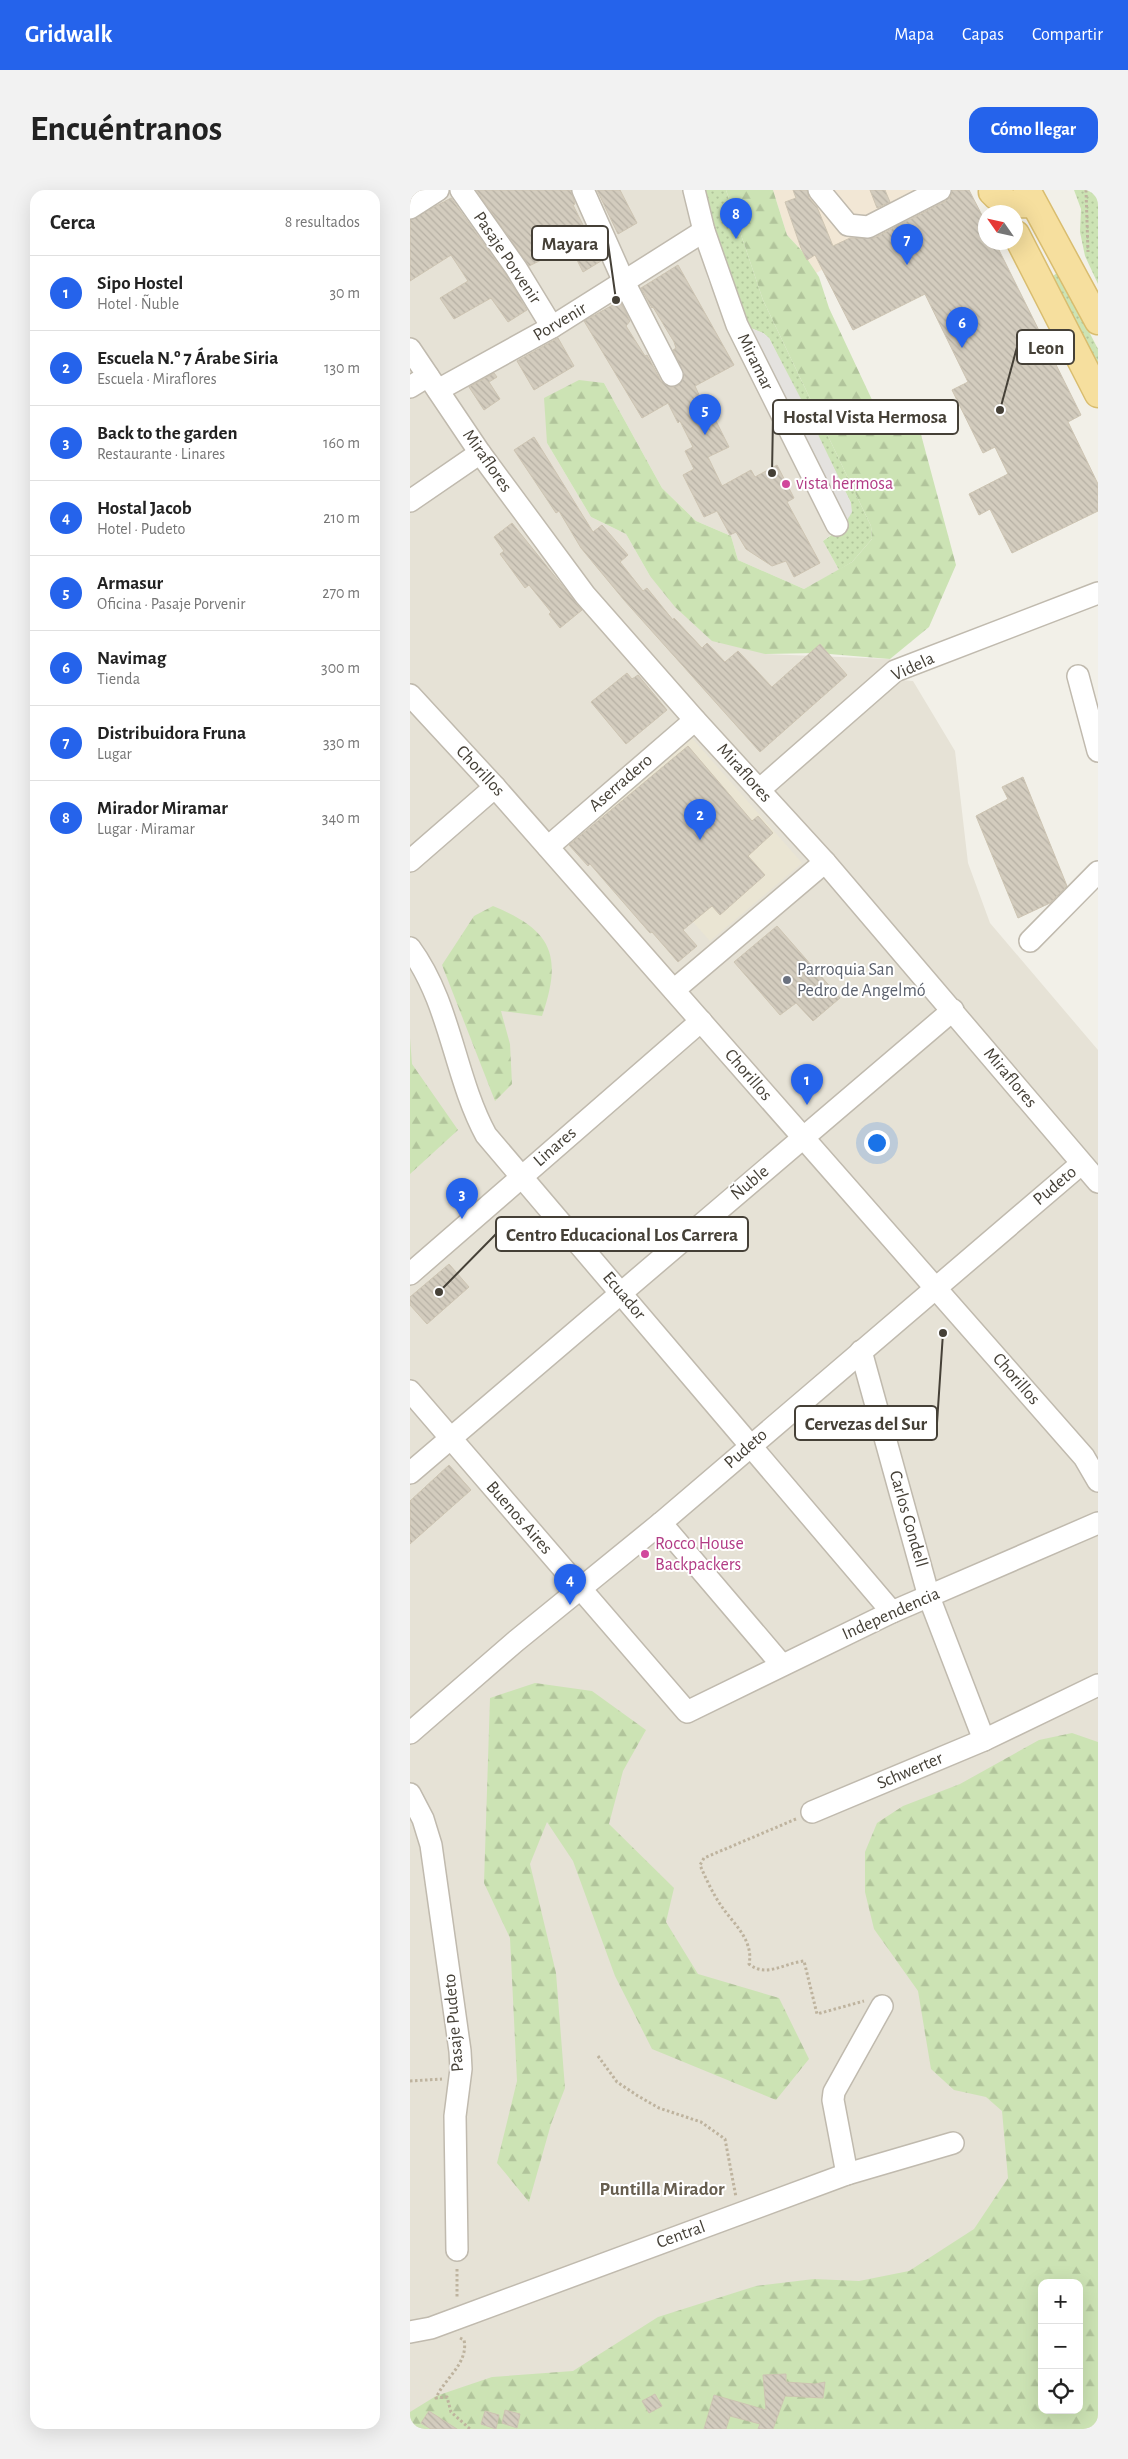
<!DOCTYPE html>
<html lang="es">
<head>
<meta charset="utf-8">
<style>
	:root { --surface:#fff; --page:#f2f2f2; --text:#222; --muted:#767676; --line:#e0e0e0; --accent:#2563eb }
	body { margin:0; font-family:"Alegreya Sans",sans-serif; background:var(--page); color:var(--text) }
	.controls { position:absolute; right:15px; bottom:15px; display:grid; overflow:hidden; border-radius:10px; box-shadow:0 5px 20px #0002 }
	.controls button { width:45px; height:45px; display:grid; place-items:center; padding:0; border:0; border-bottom:1px solid var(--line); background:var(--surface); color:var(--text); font:25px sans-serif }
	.compass { position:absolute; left:568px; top:15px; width:45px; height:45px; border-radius:50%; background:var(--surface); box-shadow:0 5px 20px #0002; rotate:304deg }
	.you { position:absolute; left:466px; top:952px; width:18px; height:18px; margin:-12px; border:4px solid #fff; border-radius:50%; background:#1a73e8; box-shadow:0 0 0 8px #1a73e833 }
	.badge { display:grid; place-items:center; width:32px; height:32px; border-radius:50%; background:var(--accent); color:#fff; font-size:16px; font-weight:700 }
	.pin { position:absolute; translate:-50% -41px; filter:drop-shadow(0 1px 2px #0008) }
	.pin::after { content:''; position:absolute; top:26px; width:18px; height:15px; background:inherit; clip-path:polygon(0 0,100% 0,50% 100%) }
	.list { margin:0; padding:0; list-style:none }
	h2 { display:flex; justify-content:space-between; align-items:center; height:65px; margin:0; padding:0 20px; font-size:21px }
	h2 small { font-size:16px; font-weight:400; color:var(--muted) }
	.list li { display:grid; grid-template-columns:32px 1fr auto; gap:15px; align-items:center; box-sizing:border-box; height:75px; padding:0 20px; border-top:1px solid var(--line) }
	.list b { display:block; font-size:19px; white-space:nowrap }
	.list p { margin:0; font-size:16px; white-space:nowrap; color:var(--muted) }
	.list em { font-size:16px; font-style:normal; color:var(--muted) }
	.icon { flex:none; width:28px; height:28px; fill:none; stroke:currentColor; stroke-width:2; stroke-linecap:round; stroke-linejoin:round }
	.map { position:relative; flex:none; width:688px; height:2239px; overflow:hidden; border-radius:15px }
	header { display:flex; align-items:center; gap:30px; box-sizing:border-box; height:70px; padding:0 25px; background:var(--accent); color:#fff }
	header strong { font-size:24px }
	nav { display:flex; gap:28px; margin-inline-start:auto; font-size:18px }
	.intro { display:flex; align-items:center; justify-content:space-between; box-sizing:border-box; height:120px; padding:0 30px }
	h1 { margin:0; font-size:35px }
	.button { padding:12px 22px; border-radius:15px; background:var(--accent); color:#fff; font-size:18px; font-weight:700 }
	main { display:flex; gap:30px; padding:0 30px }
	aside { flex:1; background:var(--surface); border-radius:15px; box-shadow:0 5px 20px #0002 }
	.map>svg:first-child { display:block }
</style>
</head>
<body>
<header>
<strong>Gridwalk</strong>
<nav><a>Mapa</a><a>Capas</a><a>Compartir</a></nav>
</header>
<div class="intro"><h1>Encuéntranos</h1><a class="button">Cómo llegar</a></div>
<main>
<aside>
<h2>Cerca<small>8 resultados</small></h2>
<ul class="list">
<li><span class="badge">1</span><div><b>Sipo Hostel</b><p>Hotel · Ñuble</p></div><em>30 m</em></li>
<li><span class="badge">2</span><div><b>Escuela N.º 7 Árabe Siria</b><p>Escuela · Miraflores</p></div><em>130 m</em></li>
<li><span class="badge">3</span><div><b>Back to the garden</b><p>Restaurante · Linares</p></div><em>160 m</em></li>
<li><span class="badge">4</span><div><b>Hostal Jacob</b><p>Hotel · Pudeto</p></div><em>210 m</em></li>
<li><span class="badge">5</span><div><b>Armasur</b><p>Oficina · Pasaje Porvenir</p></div><em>270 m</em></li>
<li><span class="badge">6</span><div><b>Navimag</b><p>Tienda</p></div><em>300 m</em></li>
<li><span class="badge">7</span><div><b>Distribuidora Fruna</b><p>Lugar</p></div><em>330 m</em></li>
<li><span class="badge">8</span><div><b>Mirador Miramar</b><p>Lugar · Miramar</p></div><em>340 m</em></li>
</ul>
</aside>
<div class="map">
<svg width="688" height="2239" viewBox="0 0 688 2239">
	<defs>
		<pattern id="grass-dots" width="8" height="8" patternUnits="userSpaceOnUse" patternTransform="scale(1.25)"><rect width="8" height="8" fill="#cce3b4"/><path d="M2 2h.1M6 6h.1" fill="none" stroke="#b1c49b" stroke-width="1.8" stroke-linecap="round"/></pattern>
		<pattern id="forest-firs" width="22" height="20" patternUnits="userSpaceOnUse" patternTransform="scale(1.25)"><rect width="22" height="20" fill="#cce3b4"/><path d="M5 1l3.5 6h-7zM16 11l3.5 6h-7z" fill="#b1c49b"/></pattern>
		<pattern id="building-back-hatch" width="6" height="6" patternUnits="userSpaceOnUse" patternTransform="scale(1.25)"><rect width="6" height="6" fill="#d3ccbe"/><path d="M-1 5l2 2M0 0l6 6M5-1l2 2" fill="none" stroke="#b6b0a4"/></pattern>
	</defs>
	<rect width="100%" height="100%" fill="#f2f0e8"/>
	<path fill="#e6e2d6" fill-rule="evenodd" d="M0,0H275L298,90L339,183L422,344L413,351L429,380L394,399L328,370L321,346L286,331L252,298L194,193L137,253L181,327L216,344L240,386L355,464L480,469L492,490L503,491L545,561L558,673L580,733L688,860V2239H0ZM632,2093H669V2220H632Z"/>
	<polygon fill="#f2e7d5" points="363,0 559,0 406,83 392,61 377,45"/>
	<polygon fill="#eae5d3" points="281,547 392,673 300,751 189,626"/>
	<g fill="url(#grass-dots)">
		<polygon points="292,0 316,0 353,110 461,336 462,349 442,372 429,380 413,351 430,339 441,313 359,148 353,143 338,137 320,99"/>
		<polygon points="664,0 688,0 688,94 675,66 670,42 671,19"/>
		<polygon points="648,82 688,159 688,175 644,89 643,86"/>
	</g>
	<g fill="url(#forest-firs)" fill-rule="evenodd">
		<polygon points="316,0 363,0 377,45 392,61 409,87 419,118 471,229 509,237 546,375 519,437 480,469 407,463 355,464 302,451 265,417 240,386 216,344 181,327 137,253 134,208 169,190 194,193 252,298 286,331 321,346 328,370 394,399 442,372 462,349 461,336 353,110"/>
		<path d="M83,716C142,740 153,765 132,826L91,821L100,854L102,894L85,911L32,775L64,726Z"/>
		<polygon points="0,848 2,874 48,940 0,984"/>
		<polygon points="125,1493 182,1501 236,1540 213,1581 199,1634 264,1698 256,1732 288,1784 369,1808 399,1869 366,1910 242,1859 205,1786 163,1671 137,1632 120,1674 146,1783 155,1898 141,1934 119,2012 87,1973 107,1891 100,1748 74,1693 80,1508"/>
		<path d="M662,1543L688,1552V2239H0V2222L26,2206L82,2187L163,2181L248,2127L346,2096L404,2089L449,2091L499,2081L564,2039L598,1988L592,1921L576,1907L544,1900L521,1879L508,1801L464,1739L455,1702V1662L467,1633L493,1616L550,1594L629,1550ZM632,2093H669V2220H632Z"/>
	</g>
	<polygon fill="#e4e2df" points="338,137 353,143 359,148 391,209 441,313 442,322 435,334"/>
	<g fill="url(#building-back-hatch)" stroke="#cdc4b2">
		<polygon points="66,0 161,0 165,14 163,15 191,71 173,82 160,56 119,76"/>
		<polygon points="187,0 210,0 227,33 208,44"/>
		<polygon points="383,0 397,0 399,8 407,17 423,56 440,48 464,48 536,11 541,6 542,0 559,0 576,33 576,52 585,52 671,225 658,232 688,294 688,321 602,363 580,319 569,325 559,304 598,284 585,257 573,263 542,200 558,192 515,104 443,140 405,65 397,70 391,58 375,12 386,8"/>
		<polygon points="460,0 475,0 480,12 467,18"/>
		<polygon points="41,8 96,85 117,120 98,132 81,108 44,129 30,108 58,91 41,65 0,91 0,30"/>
		<polygon points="268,75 324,175 285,196 302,233 306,231 319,257 298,267 312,296 341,280 345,287 367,275 384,308 377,312 410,373 384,387 376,371 362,376 336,359 326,342 320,345 307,321 294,327 273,285 284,279 275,261 283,257 270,231 268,233 258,213 232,228 174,131 210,111 220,131 216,136 235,166 237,165 251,191 261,197 268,196 274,185 263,160 266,158 264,152 243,117 242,118 231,98"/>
		<polygon points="148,148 164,176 124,200 107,171"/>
		<polygon points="84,183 87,187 79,192 90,209 74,220 59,197"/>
		<polygon points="124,247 183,342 192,335 218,365 210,372 233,401 237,398 263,430 264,428 292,458 297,453 315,472 328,461 362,497 410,454 437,485 350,562 214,410 171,358 149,321 146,323 104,260"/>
		<polygon points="102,333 172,420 150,438 139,424 141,422 119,395 115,398 90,364 94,361 84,347"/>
		<polygon points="217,483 222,489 228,485 257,520 216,554 181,512"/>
		<polygon points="278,556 342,631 348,626 363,643 338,666 355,685 310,725 302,716 273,740 287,756 268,772 242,742 240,743 180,674 178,676 159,655"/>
		<polygon points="613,587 657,696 640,713 608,728 566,626 598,609 592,597"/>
		<polygon points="367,736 430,808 403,831 386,813 370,825 324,772"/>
		<polygon points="39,1074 59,1097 17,1134 0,1115 0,1107"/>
		<polygon points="39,1275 61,1300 0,1354 0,1311"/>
		<polygon points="376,2184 376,2192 405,2194 415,2192 413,2208 375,2206 363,2239 348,2239 350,2234 320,2226 316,2239 294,2239 304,2205 356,2220 353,2185"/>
		<polygon points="245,2204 252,2216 239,2223 232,2211"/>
		<polygon points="95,2220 110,2224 107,2238 92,2233"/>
		<polygon points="19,2221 47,2239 21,2239 11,2233"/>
		<polygon points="75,2221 89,2225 86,2239 71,2234"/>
	</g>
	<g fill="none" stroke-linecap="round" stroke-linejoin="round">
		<defs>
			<g id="minor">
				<polyline points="51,0 106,78 142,137"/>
				<polyline points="173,0 214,92 262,185"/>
				<polyline points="284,0 294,41 327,135 427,335"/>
				<polyline points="409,0 438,35 458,37 530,0"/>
				<polyline points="0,18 28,0"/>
				<polyline points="0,159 70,263 175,405 285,530 415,672 688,992"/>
				<polyline points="0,197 18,186"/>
				<polyline points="28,200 142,137 294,41"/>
				<polyline points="0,311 70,263"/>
				<polyline points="668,486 688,561"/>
				<polyline points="0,505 85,597 674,1267 688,1291"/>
				<polyline points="349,600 485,481 688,403"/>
				<polyline points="138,657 285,530"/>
				<polyline points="0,671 85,597"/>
				<polyline points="620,751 688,682"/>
				<path d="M0,758C41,814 44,886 76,945L482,1422"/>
				<polyline points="264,800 415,672"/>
				<polyline points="0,1084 291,831"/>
				<polyline points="451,1161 519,1407 574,1550"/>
				<polyline points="0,1201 277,1522 482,1422 688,1333"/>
				<polyline points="0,1283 543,820"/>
				<polyline points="251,1333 372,1475"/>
				<polyline points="0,1543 106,1451 251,1333 671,974"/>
				<polyline points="0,1604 13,1629 21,1655 50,1861 51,1879 45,1926 47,2060"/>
				<polyline points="402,1622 574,1550 688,1495"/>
				<polyline points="437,1984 423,1910 424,1902 472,1816"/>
				<polyline points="0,2142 21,2138 437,1984 543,1953"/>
			</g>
			<g id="major">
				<polyline points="617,0 688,131"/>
				<path d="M582,2C593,15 608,15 624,14"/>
				<polyline points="606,44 688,204"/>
			</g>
		</defs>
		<use href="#minor" stroke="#c0baae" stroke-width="24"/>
		<use href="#major" stroke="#d9bd6f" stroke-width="29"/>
		<g stroke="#beb39e" stroke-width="3" stroke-dasharray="2.5 2.5" stroke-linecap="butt">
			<polyline points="676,0 678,62"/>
			<path d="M386,1629L294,1668L290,1675C296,1689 303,1704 312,1717C324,1734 344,1751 339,1774C356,1788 375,1773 394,1771L407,1824L454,1811"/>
			<polyline points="188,1866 207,1892 228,1906 249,1918 291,1932 315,1949 326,2007"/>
			<polyline points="0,1891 32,1889"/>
			<polyline points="47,2079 47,2108"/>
			<path d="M50,2148L54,2150C59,2173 34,2189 26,2208L37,2207L41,2222L60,2239"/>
		</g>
		<use href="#minor" stroke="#fff" stroke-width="21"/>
		<use href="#major" stroke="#f6df9e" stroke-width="26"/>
	</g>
	<g fill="#d1479c" stroke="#fff" stroke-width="2">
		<circle cx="376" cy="294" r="5"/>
		<circle cx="235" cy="1364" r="5"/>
	</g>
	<circle fill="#6b7280" stroke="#fff" stroke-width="2" cx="377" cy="790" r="5"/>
	<g text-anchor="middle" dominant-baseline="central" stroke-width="4" stroke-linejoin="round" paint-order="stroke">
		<g font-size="18" fill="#454037" stroke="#fff">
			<text transform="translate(97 68) rotate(56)">Pasaje Porvenir</text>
			<text transform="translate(150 132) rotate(-31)">Porvenir</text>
			<text transform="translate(345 172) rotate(64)">Miramar</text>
			<text transform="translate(77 271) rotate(55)">Miraflores</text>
			<text transform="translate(503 477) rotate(-25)">Videla</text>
			<text transform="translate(70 581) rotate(47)">Chorillos</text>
			<text transform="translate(334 583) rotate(48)">Miraflores</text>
			<text transform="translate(211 593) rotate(-41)">Aserradero</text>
			<text transform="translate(338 885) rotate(49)">Chorillos</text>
			<text transform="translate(600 888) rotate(50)">Miraflores</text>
			<text transform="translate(145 957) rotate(-41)">Linares</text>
			<text transform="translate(340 993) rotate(-40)">Ñuble</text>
			<text transform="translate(645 996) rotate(-40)">Pudeto</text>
			<text transform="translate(214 1106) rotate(50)">Ecuador</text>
			<text transform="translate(606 1189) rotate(49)">Chorillos</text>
			<text transform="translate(336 1259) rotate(-41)">Pudeto</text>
			<text transform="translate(109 1328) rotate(49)">Buenos Aires</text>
			<text transform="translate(498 1329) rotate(74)">Carlos Condell</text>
			<text transform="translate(481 1424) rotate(-24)">Independencia</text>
			<text transform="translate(500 1581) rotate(-23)">Schwerter</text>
			<text transform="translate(44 1833) rotate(-95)">Pasaje Pudeto</text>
			<text transform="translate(271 2045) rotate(-20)">Central</text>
		</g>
		<g font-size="18" fill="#b23c85" stroke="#fff" text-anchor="start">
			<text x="386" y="294">vista hermosa</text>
			<text x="245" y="1354">Rocco House<tspan x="245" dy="21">Backpackers</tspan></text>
		</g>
		<g font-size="18" fill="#5b616d" stroke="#fff" text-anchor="start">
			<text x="387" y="780">Parroquia San<tspan x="387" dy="21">Pedro de Angelmó</tspan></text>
		</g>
		<g font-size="19" font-weight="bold" fill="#675e4f" stroke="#fff">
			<text x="252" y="1999">Puntilla Mirador</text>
		</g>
	</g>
	<path fill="none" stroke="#454037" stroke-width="2" d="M206 110L198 53M590 220L607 157M362 283L363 227M29 1102L86 1044M533 1143L527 1233"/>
	<g fill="#454037" stroke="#fff" stroke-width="2">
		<circle cx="206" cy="110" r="5"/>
		<circle cx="590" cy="220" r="5"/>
		<circle cx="362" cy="283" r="5"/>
		<circle cx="29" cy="1102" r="5"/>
		<circle cx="533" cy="1143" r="5"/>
	</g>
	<g fill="#fff" stroke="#454037" stroke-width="2">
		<rect x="122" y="36" width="76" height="34" rx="5"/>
		<rect x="607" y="140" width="57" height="34" rx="5"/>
		<rect x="363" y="210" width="185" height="34" rx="5"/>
		<rect x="86" y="1027" width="252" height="34" rx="5"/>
		<rect x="385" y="1216" width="142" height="34" rx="5"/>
	</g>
	<g font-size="19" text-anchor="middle" font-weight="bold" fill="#454037">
		<text x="160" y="60">Mayara</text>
		<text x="636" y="164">Leon</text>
		<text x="455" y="233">Hostal Vista Hermosa</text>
		<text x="212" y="1051">Centro Educacional Los Carrera</text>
		<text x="456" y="1240">Cervezas del Sur</text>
	</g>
</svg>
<div class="controls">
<button>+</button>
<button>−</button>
<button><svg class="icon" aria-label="locate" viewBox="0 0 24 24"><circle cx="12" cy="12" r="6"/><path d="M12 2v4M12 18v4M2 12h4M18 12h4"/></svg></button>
</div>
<svg class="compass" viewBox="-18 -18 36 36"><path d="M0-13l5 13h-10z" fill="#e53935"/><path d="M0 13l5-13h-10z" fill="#767676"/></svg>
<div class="you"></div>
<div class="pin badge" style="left:397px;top:915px">1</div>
<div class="pin badge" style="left:290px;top:650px">2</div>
<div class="pin badge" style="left:52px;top:1029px">3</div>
<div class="pin badge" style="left:160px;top:1415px">4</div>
<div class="pin badge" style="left:295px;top:245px">5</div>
<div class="pin badge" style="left:552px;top:158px">6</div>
<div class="pin badge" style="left:497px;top:75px">7</div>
<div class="pin badge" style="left:326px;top:49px">8</div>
</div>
</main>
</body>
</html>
